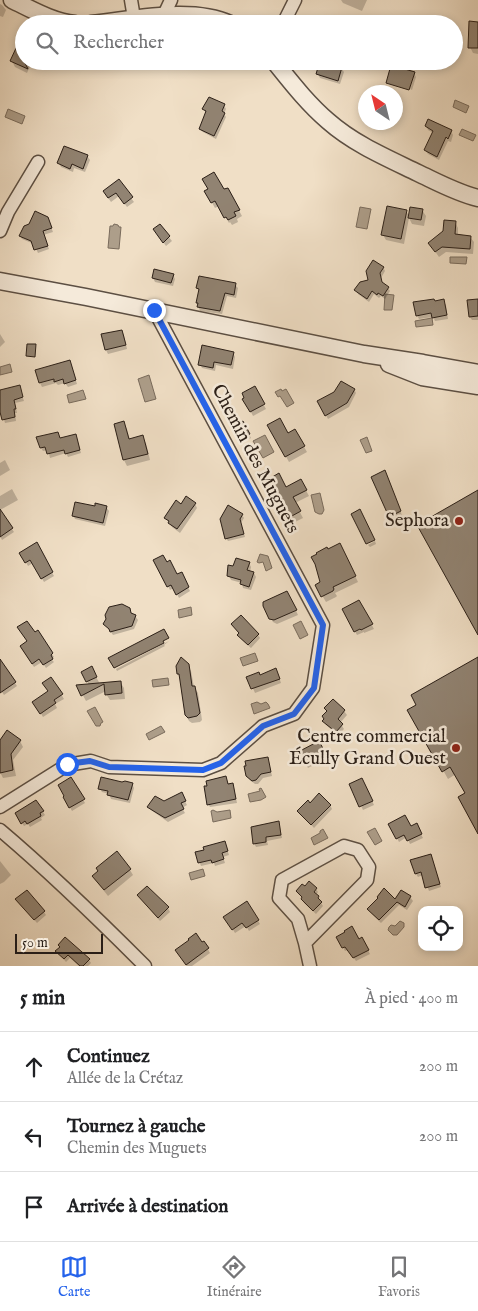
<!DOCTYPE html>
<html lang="fr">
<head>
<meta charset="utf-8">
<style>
	:root { --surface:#fff; --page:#f2f2f2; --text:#202124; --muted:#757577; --line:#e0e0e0; --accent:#2563eb }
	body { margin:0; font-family:"IM FELL English",serif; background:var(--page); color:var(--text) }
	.controls { position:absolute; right:15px; bottom:15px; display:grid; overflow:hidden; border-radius:10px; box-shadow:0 2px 8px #0003 }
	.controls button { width:45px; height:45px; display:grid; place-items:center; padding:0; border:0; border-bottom:1px solid var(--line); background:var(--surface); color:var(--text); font:25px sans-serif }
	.compass { position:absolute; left:358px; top:85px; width:45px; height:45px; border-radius:50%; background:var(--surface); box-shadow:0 2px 8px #0003; rotate:325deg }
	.scale { position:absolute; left:15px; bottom:12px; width:88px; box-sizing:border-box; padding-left:5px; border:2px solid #2b1f17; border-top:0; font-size:14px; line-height:18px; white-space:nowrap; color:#2b1f17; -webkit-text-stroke:4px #f5eada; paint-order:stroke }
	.stop { position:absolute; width:15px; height:15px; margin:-11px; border:4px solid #2563eb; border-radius:50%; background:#fff }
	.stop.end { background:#2563eb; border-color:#fff; box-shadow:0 1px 5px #0008 }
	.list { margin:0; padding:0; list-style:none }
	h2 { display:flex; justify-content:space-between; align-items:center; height:65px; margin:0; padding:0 20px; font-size:21px }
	h2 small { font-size:16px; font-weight:400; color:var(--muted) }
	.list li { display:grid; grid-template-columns:32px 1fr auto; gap:15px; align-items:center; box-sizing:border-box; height:70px; padding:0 20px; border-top:1px solid var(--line) }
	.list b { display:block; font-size:19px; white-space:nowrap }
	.list p { margin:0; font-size:16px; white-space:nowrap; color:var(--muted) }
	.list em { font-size:16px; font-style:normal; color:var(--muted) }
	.icon { flex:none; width:28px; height:28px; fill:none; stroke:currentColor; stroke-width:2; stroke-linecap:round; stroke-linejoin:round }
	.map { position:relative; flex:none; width:478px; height:966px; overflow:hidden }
	.search { position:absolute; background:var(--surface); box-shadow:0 2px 8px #0003; left:15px; right:15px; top:15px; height:55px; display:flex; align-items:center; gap:12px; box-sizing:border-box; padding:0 18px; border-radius:28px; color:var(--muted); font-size:19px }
	.sheet { height:275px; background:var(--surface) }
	nav { display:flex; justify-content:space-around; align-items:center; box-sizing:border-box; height:70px; border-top:1px solid var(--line); background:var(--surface); font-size:14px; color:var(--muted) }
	nav a { display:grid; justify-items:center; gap:2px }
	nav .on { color:var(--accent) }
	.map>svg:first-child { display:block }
</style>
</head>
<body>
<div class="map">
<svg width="478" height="966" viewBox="0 0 478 966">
	<rect width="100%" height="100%" fill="#f0dfc6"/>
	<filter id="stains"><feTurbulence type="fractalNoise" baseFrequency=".004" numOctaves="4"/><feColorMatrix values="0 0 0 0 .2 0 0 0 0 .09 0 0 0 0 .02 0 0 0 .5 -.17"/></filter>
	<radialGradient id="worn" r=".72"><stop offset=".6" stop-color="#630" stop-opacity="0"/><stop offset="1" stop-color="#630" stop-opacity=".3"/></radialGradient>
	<g fill="#ad9e8a" stroke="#796b5c">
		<polygon points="455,100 469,106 466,113 453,107"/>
		<polygon points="8,109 25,116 22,124 5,117"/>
		<polygon points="462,129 476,135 473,141 459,135"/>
		<polygon points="360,207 371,209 367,229 356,227"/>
		<polygon points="114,224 118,225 119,227 121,227 119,249 108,248 110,226 113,226"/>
		<polygon points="450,257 467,257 466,264 450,263"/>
		<polygon points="385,294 394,295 392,310 384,310"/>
		<polygon points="432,318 433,325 416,327 415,321"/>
		<polygon points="10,364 12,372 0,375 0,367"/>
		<polygon points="149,375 156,399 145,402 138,379"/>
		<polygon points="281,389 282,391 286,389 294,403 287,407 280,396 278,397 275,392"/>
		<polygon points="83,390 86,399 69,403 67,395"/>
		<polygon points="265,435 274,452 263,458 253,441"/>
		<polygon points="367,437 372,451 366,453 360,440"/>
		<polygon points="320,493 324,510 322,514 319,514 315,512 311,495"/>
		<polygon points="260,554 268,556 272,568 266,571 263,562 259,563 257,562"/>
		<polygon points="191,607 192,615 179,618 178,610"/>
		<polygon points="301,621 308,635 300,639 293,625"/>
		<polygon points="255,653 258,661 243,666 240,658"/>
		<polygon points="168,678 169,685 153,687 152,680"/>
		<polygon points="257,702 261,704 266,702 268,704 270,708 254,714 251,704"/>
		<polygon points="95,707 103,722 101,723 100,726 96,726 87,711"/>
		<polygon points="161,726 165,732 149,740 146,734"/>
		<polygon points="261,788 266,797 261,800 250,802 248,794 260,791 259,789"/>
		<polygon points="213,810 217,812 230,810 231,818 213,822 211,811"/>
		<polygon points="375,828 382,841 375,845 367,832"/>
		<polygon points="323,829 328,838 314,845 311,838 320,833 320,831"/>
		<polygon points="203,869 205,876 191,880 189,873"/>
		<polygon points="400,921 404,923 404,927 397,935 393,935 388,930 389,927 391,925 395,926"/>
	</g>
	<g fill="#0003">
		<polygon points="341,0 367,0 362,11 343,3"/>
		<polygon points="0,4 2,5 6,10 3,17 0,16"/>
		<polygon points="336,19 341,24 331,24"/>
		<polygon points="478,23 478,54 473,53 470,47"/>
		<polygon points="12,61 36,61 31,64 27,73 15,67"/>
		<polygon points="341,68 344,72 340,84 320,78 318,74"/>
		<polygon points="414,73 416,77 412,90 392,79"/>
		<polygon points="224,105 226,109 224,114 226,117 216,139 203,132 200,129 206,113 204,109"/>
		<polygon points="426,126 451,131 453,135 451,142 448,141 439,160 428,154 425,150 433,133 428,130"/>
		<polygon points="87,156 90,160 85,172 74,168 73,172 61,167 59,163"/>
		<polygon points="118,181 134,202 127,207 119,196 111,202 106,195"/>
		<polygon points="227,189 242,216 237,219 238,222 232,225 230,222 229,223 219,206 215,208 206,192 210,190 224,191"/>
		<polygon points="422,210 426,216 424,226 412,224 409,218 404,244 386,240 383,235 406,211 409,216"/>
		<polygon points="49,222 53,232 43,235 49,249 38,253 34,244 22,239 20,236"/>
		<polygon points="455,222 458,228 458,236 470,237 474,242 473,254 446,252 439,257 430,244"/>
		<polygon points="160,226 172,241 166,246 157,234"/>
		<polygon points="383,267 385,271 381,278 382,284 388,288 390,291 385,299 381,296 379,298 374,294 369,302 358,294 356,290 370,281"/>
		<polygon points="173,275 175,279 173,286 155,282 153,278"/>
		<polygon points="235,285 238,288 236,298 227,296 222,314 200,311 197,303 200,292 197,288"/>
		<polygon points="478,300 478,320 472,320 470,317"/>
		<polygon points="443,301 446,305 448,319 435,321 433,317 419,319 417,315"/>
		<polygon points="122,331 124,335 127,349 108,354 106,350"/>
		<polygon points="0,334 5,342 0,347"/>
		<polygon points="233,353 235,357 233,369 216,365 215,371 202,368 200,364"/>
		<polygon points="70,362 77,384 68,387 65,383 58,385 56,383 42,387 40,383"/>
		<polygon points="19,387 24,401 15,403 17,413 15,413 16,421 5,423 0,406 0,400"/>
		<polygon points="254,388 266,409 253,416 244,399"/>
		<polygon points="354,389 356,393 349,407 328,419 319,402"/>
		<polygon points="124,423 127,429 130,440 142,437 146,443 150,460 127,466 124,460"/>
		<polygon points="243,423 251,438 243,443 235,427"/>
		<polygon points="269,426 288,435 295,431 307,452 289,462"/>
		<polygon points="58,433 61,440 76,436 81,453 68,457 66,453 50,458 48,450 43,451 41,448"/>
		<polygon points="5,460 10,470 0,476 0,463"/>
		<polygon points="373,477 388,478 403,518 394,523"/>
		<polygon points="301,481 309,496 295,503 303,518 295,522 292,518 290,519 278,498 286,489"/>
		<polygon points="12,489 18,500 0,510 0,496"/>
		<polygon points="195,504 197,508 180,533 172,527 166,518 182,506"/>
		<polygon points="106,507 109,511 105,526 75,519 73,515 95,508"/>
		<polygon points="0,511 14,532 2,540 0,536"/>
		<polygon points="242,515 244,518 241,523 245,537 228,541 226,538"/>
		<polygon points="375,541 376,544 370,547 368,545"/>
		<polygon points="36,544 54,576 44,582 33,563 28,566 21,553"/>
		<polygon points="343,551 358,582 335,593 337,596 336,597 326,602 316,585 321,583"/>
		<polygon points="155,560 177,576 181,574 190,591 179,598 174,588 170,590"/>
		<polygon points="249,563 251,567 250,572 254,573 256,577 251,590 243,588 242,583 231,580 229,576 234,568"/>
		<polygon points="287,592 298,615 277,624 273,622 264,606"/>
		<polygon points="359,602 374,629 364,633 364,632 357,635 343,609"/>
		<polygon points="129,609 132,614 135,616 138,620 134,629 113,635 105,624"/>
		<polygon points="232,625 258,635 260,638 251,648 241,639 240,634"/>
		<polygon points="38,632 54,657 51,659 54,662 46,668 42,662 34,667 21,647"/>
		<polygon points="169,641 164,645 165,646 117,671 116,669"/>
		<polygon points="478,659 478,830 466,793 456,774 448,779 409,710"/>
		<polygon points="0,661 17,686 4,695 0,689"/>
		<polygon points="188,665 191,671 194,687 198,693 202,720 200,722 192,723 189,721 186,715 180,678 178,674"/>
		<polygon points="91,668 100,684 120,682 124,688 125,699 110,700 106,694 106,691 86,701 78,686 89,685 83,673"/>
		<polygon points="278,674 281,683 255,693 248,677"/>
		<polygon points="51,678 64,699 55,704 57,708 43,717 34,702 49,692"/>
		<polygon points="333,701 344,711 347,715 340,723 344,729 338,735 326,725 324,721"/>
		<polygon points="20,741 23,747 13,760 16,776 3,778 0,772 0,742"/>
		<polygon points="319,743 327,758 308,768 300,753"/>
		<polygon points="267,758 269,762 272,776 263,778 258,784 255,784 250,780 247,775"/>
		<polygon points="226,777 228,786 232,785 234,788 237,803 210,807 208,804"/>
		<polygon points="71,779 85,803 72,811 64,797 66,796"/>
		<polygon points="364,783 374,805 363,810 351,785"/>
		<polygon points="132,784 134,788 130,803 111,799 109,794 102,792 100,789"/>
		<polygon points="181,794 187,805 182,808 185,813 168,822 151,810 149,807 164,802"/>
		<polygon points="36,801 45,815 41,818 42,820 30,827 28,824 24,826 16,813"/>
		<polygon points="310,804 330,805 332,809 314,828 299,811"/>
		<polygon points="278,823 280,826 282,838 267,841 268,845 256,847 254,843"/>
		<polygon points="390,825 411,828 416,825 423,838 410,844 407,837 399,842"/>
		<polygon points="226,846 229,855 223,857 225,863 215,866 214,863 201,866 196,853"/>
		<polygon points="432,859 441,887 429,891 423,875 418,877 416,874"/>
		<polygon points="0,861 11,875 4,882 0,884"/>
		<polygon points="130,870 133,875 108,896 93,877"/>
		<polygon points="316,889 318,892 316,895 323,906 316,914 304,903 302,899 303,898 297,891"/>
		<polygon points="401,892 410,897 413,901 407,910 399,905 381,923 371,913 368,909 396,900"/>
		<polygon points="141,899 168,908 170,912 160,921"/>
		<polygon points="17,900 44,912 46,915 37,923"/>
		<polygon points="247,903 260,924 249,931 246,926 235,933 225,917"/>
		<polygon points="338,938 359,940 362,939 370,954 356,961 348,950 345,951"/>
		<polygon points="191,941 202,943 204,942 210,953 192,966 187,966 179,954"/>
		<polygon points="61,947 89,960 91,963 88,966 79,966 70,958 66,962 57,951"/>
	</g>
	<g fill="#918372" stroke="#2b1f17">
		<polygon points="469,21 478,22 478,48 468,48"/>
		<polygon points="24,31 24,61 28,69 10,61"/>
		<polygon points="320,61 342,67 338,81 316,74"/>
		<polygon points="391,65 415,72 409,90 386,83"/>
		<polygon points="209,97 225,104 222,111 225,113 214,136 199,129 206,111 202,109"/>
		<polygon points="428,119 452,130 448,139 446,137 437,157 424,150 433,131 425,126"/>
		<polygon points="64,146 88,155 83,169 72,164 70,169 57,163"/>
		<polygon points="214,172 224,189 228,188 240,210 234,212 236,216 228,220 226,217 224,218 215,201 211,203 204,191 208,189 202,179"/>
		<polygon points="119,179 133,197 124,204 116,193 108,198 103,191"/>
		<polygon points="387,206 407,210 401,239 381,235"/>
		<polygon points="410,207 423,209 421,220 408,218"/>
		<polygon points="35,211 48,217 52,228 43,231 48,246 34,250 31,241 19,236 24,226 29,224"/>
		<polygon points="444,220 456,221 455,234 471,236 470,249 442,247 435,252 428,243 443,231"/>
		<polygon points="160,224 170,236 163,243 153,229"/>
		<polygon points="373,260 384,267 380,273 382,282 389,287 383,296 378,293 377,295 372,291 367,299 354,290 360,282 368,280 366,271"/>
		<polygon points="154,269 174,274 171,283 152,278"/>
		<polygon points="199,276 236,283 234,295 225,293 220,311 197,307 198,303 196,303 199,289 196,288"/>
		<polygon points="434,299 435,301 444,299 447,315 432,318 431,313 416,316 413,302"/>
		<polygon points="478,299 478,316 469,317 467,300"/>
		<polygon points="122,330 126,345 105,350 101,334"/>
		<polygon points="27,344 36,344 35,357 26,356"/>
		<polygon points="202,345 234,352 231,365 214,362 213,368 198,365"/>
		<polygon points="70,360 76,380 64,384 63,379 54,382 54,379 39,383 35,370"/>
		<polygon points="341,381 355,389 347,403 325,416 317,401 334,392"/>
		<polygon points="20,385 23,397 14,400 16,409 14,409 15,417 2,420 0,412 0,390"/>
		<polygon points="255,386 265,404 250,412 242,399 244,398 242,393"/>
		<polygon points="280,418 288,433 295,429 305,446 285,457 267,425"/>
		<polygon points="124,421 129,439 143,435 148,454 123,460 114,424"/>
		<polygon points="243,421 250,434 240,439 233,427"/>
		<polygon points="58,432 60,438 76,434 80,450 65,454 64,450 47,454 45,447 40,448 36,437"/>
		<polygon points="385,470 401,511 389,517 371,477"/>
		<polygon points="279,473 286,487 301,479 307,490 293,497 301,511 290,517 288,513 285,514 277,498 278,495 269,479"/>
		<polygon points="478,490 478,635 417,525"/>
		<polygon points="186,496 196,503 177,529 168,523 169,521 164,518 176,500 181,504"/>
		<polygon points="75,502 95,506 95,503 107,506 103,523 72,516"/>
		<polygon points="228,505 243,514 240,519 244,534 225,539 220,519"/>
		<polygon points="0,509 13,528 0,537"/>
		<polygon points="360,509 375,540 366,544 351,514"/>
		<polygon points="37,542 53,572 41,579 30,560 25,563 19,553"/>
		<polygon points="340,543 356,576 333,587 334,589 333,591 321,597 315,585 320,582 315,564 311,557 317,554 316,553 327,547 328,549"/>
		<polygon points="163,555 167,562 170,560 177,574 182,572 189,587 176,595 171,585 167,587 153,560"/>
		<polygon points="236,558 250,562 247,570 254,572 249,587 240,584 241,580 227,576 228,565 233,566"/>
		<polygon points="287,591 297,610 274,620 269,619 263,606 263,602"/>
		<polygon points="359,600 373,624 361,630 360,629 354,632 342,609"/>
		<polygon points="122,604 130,608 131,613 136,615 132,626 110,632 109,629 103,624 106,619 105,615 109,607"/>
		<polygon points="241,615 259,634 248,645 237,635 239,633 231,624"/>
		<polygon points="27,621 35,632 38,630 53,653 51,655 53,659 43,665 39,659 32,664 20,646 27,641 17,627"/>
		<polygon points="164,629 169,638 163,641 164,643 114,668 108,658"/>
		<polygon points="181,657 189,664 192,686 195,686 200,713 197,716 188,718 185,715 179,674 177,674 176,666"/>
		<polygon points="478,657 478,834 458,797 465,793 450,767 442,772 407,710 416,705 411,695"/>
		<polygon points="0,659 16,682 0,693"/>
		<polygon points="92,666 97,677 86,682 81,672"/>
		<polygon points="276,668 280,679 251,689 246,677 259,672 260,675"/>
		<polygon points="51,677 63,694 54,700 56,703 40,714 32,702 48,691 42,683"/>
		<polygon points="121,681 122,693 105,695 104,684 81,696 76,685"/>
		<polygon points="333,699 345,710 338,719 343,724 336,732 322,721 324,719 322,716 327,711 324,708"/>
		<polygon points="7,730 21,740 11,754 13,770 0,773 0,740"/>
		<polygon points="319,741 326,754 305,765 298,752"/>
		<polygon points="268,757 271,772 261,774 256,780 252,781 246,776 244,766 246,766 245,761"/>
		<polygon points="226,776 228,784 233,783 236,799 207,805 204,786 207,786 206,781"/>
		<polygon points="71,777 85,799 69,808 63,797 64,796 58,785"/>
		<polygon points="101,777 122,782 125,781 133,783 128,800 107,795 108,791 98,789"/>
		<polygon points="362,778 373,801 359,807 349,784"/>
		<polygon points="182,792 186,801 181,803 184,809 165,818 147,807 155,796 164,801"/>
		<polygon points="319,793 331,805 311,825 297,811 308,800 310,803"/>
		<polygon points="36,800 44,811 40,813 41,816 27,824 25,821 21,824 15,813"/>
		<polygon points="405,815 411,826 417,823 422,834 407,841 404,835 396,839 388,824"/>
		<polygon points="279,821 281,835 266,837 266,842 253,844 251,827"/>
		<polygon points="225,841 228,851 222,853 224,859 212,863 211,860 198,863 195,852 204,850 203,847"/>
		<polygon points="117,851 131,869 104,890 92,876 98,871 96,868"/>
		<polygon points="431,854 440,884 425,888 421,872 415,874 410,860"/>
		<polygon points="309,881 317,888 314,892 319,896 318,898 322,902 313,911 301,899 302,897 296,891 302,884 305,886"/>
		<polygon points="147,886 169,907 158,918 137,895"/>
		<polygon points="384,888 395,899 401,890 411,896 405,907 397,902 379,920 367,909 378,898 377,897"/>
		<polygon points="27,890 45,911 34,920 15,899"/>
		<polygon points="247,901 259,920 246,928 242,923 232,930 223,917"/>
		<polygon points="352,926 359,939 362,937 369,950 353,958 345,947 342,948 336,937 345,932 344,931"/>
		<polygon points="196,933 202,942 204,941 209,948 186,965 175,950 189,940 188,939"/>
		<polygon points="65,937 90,959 83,966 80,966 68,955 64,959 55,951 60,947 58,945"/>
	</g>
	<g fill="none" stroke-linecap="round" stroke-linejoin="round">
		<defs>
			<g id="minor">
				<polyline points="131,0 134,18"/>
				<polyline points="164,15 171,0"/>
				<polyline points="283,24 295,0"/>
				<polyline points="0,231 8,212 38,162"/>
				<polyline points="0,807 67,765 91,761 109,767 203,770 221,763 263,726 294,714 313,688 323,625 154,310"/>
				<path d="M0,830C51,873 98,919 145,966"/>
				<polyline points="305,943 367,880 369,867 358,850 344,846 282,880 279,898 298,919 305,943 310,966"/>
			</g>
			<g id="tertiary">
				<path d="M12,0C31,9 53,22 75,24"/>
				<path d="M91,24C133,20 191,6 230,24"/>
				<path d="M274,61C291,82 307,103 328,121C354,144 387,158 418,173C437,182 457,193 478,198"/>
				<polyline points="0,281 86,297 364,354 423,363 478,373"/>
				<polyline points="389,364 422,377 478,386"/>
			</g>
		</defs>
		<use href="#minor" stroke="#5c4f43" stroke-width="15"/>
		<use href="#tertiary" stroke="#5c4f43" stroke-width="19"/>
		<use href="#minor" stroke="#f5eada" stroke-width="12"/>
		<use href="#tertiary" stroke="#f5eada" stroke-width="16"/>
	</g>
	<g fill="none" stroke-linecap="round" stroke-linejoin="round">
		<polyline stroke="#2563eb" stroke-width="6" points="67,764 90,761 109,767 203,770 221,763 263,726 294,714 314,688 323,625 154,310"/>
	</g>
	<g fill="#8f2418" stroke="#f5eada" stroke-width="2">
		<circle cx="459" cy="521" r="5"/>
		<circle cx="456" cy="748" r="5"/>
	</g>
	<g text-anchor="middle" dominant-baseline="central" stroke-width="5" stroke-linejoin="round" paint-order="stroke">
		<g font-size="19" fill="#2b1f17" stroke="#f5eada">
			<text transform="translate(255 459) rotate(62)">Chemin des Muguets</text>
		</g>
		<g font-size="19" fill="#2b1f17" stroke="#f5eada" text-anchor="end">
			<text x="449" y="521">Sephora</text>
			<text x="446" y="737">Centre commercial<tspan x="446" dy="22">Écully Grand Ouest</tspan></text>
		</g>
	</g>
	<rect width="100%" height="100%" filter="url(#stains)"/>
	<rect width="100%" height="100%" fill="url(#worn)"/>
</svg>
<div class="controls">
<button><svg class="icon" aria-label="locate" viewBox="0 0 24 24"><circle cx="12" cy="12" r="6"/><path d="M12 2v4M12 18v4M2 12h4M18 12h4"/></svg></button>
</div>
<svg class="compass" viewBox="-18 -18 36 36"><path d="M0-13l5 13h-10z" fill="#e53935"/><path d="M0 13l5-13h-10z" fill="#757577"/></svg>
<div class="scale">50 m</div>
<div class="stop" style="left:67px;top:764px"></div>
<div class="stop end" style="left:154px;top:310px"></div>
<div class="search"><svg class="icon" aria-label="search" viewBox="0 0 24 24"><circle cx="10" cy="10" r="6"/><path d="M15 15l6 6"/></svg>Rechercher</div>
</div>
<section class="sheet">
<h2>5 min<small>À pied · 400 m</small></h2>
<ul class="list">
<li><svg class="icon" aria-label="ahead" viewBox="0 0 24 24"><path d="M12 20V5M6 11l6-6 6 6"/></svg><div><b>Continuez</b><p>Allée de la Crétaz</p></div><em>200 m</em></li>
<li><svg class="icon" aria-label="left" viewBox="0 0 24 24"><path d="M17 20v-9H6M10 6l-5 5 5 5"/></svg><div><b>Tournez à gauche</b><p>Chemin des Muguets</p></div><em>200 m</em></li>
<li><svg class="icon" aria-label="arrive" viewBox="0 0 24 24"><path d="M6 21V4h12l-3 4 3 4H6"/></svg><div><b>Arrivée à destination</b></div></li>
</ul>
</section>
<nav>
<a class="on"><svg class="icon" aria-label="map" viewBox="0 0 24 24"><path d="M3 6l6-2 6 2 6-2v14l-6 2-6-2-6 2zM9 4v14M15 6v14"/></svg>Carte</a>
<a><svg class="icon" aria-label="directions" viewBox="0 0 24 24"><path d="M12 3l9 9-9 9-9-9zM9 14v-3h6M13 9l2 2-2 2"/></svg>Itinéraire</a>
<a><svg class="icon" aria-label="saved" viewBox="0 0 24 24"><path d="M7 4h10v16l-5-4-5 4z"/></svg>Favoris</a>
</nav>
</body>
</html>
